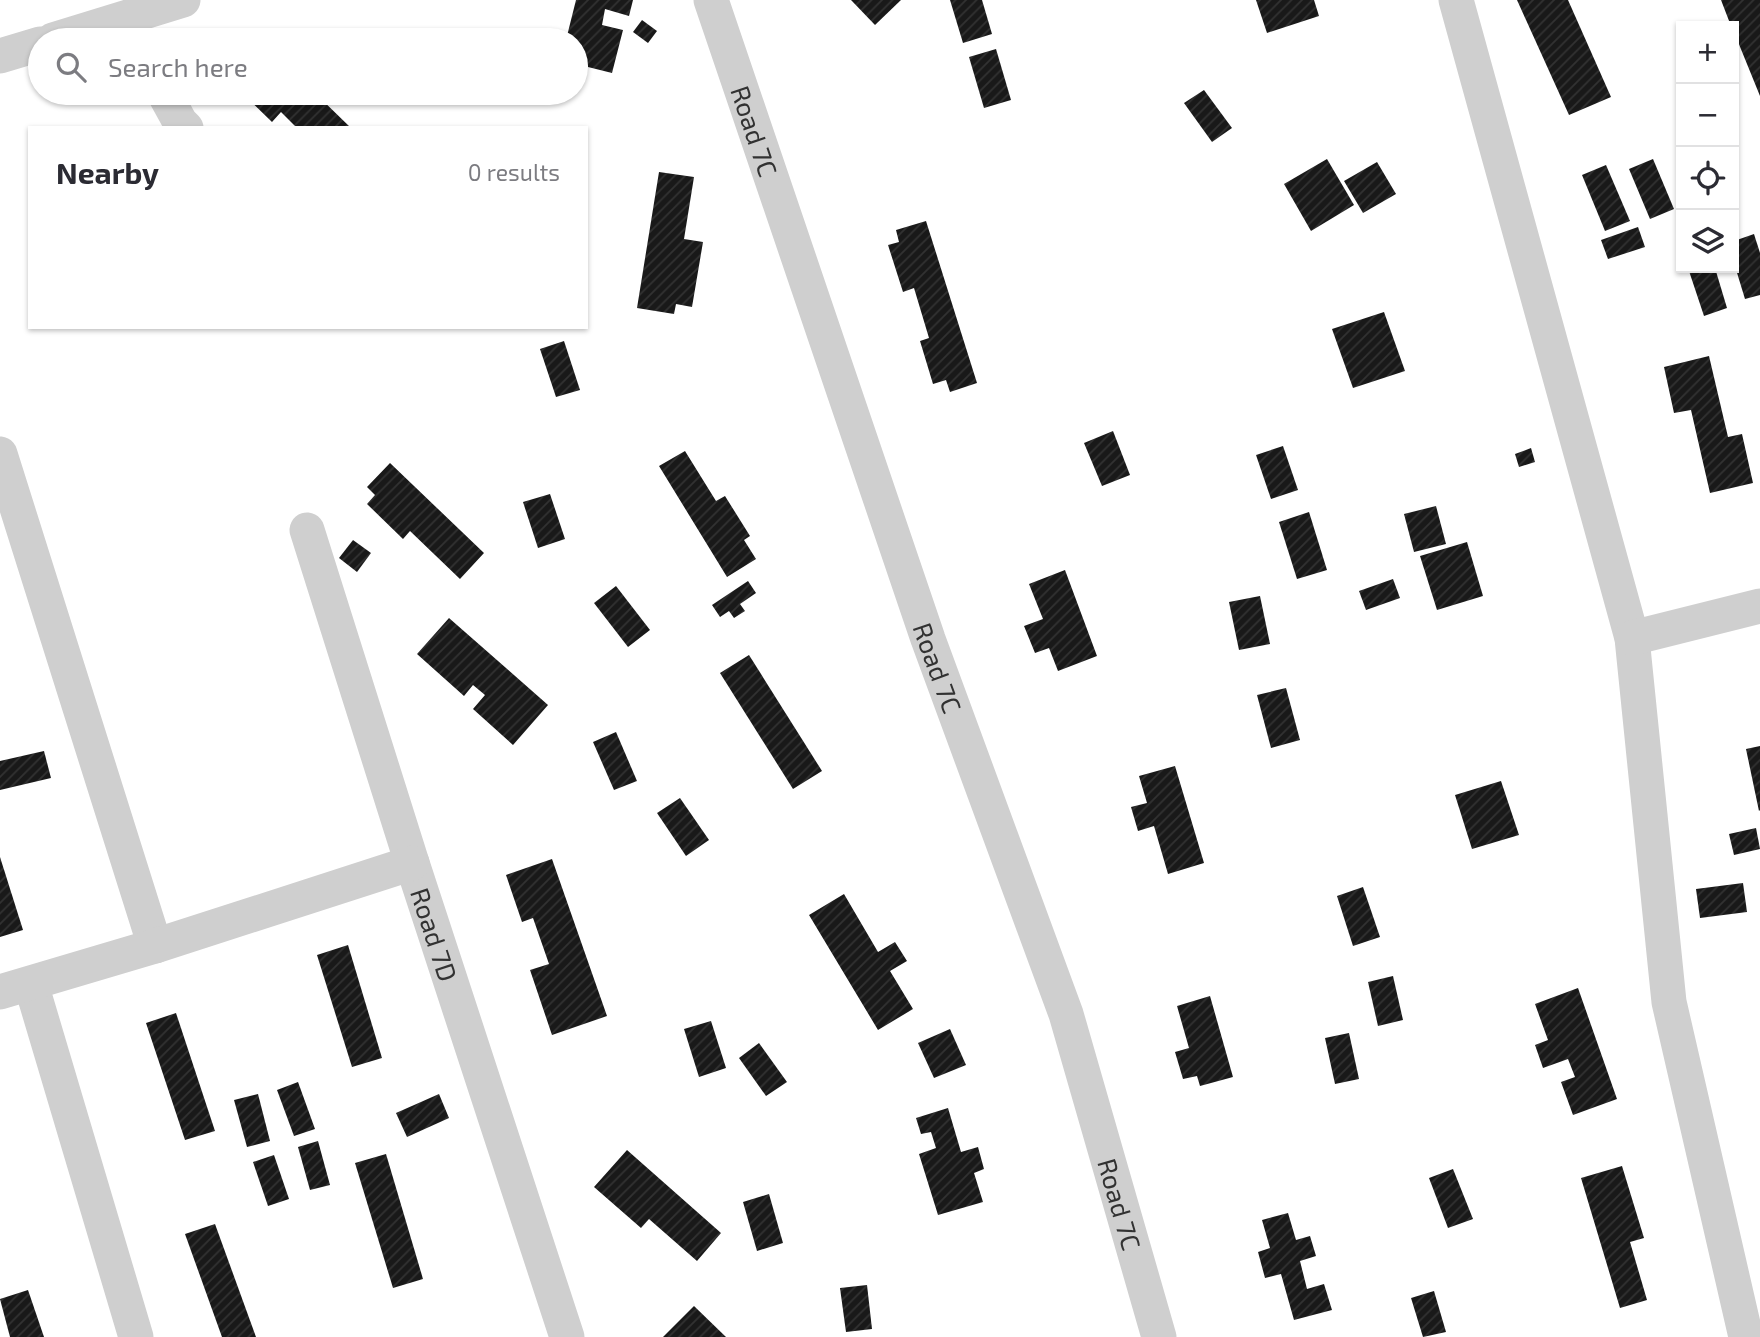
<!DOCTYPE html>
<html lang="en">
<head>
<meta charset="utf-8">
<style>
	:root { --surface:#fff; --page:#f2f2f3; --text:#2b2b33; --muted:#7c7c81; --line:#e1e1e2 }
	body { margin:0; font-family:"Exo 2",sans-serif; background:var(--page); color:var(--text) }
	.controls { position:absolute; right:21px; top:21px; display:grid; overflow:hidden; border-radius:0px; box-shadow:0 2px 5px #0004 }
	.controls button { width:63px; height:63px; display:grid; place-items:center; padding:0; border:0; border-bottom:2px solid var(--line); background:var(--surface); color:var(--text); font:35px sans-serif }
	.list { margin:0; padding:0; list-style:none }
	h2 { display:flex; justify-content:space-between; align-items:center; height:91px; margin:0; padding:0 28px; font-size:30px }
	h2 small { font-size:23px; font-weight:400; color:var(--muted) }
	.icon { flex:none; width:38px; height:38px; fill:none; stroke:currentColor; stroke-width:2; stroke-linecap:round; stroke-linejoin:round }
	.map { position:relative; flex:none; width:1760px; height:1337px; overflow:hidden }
	.search { position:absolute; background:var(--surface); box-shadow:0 2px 5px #0004; left:28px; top:28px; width:560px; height:77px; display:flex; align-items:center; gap:18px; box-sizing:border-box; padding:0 24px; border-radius:38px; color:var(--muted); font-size:26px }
	.panel { position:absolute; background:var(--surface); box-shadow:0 2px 5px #0004; left:28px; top:126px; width:560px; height:203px; border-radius:0px }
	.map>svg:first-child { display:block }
</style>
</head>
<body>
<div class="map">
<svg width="1760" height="1337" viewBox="0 0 1760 1337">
	<defs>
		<pattern id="building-hatch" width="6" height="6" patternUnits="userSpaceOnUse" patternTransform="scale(1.75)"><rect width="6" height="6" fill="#191919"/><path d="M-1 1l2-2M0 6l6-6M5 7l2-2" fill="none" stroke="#323232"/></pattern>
	</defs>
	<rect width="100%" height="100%" fill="#fff"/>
	<g fill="url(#building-hatch)">
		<polygon points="576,0 633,0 629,16 605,9 602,25 623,30 612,73 576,64 576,40 566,40"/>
		<polygon points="851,0 901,0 875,25"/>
		<polygon points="950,0 982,0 992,34 963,43"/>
		<polygon points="1256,0 1314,0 1319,16 1267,33"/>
		<polygon points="1517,0 1568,0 1611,97 1569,115"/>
		<polygon points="1721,0 1760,0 1760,96 1734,32 1734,26 1731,26"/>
		<polygon points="642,20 657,31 648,43 633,32"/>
		<polygon points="996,49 1011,100 984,108 969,57"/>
		<polygon points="1204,90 1232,128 1212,142 1184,103"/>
		<polygon points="242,93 315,93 351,128 297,128 281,112 272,122"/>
		<polygon points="1327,159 1354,205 1311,231 1284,184"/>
		<polygon points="1653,159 1674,209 1650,219 1629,169"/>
		<polygon points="1377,162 1396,194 1363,213 1344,181"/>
		<polygon points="1606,165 1630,221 1605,231 1582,175"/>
		<polygon points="659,172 694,177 684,239 703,242 692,307 676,304 674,314 637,308"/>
		<polygon points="926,221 977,383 950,392 946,380 933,384 920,341 929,338 914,288 903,292 888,245 899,242 896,230"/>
		<polygon points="1638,227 1645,247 1608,259 1601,240"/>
		<polygon points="1754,234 1760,253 1760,295 1745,299 1734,263 1734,241"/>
		<polygon points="1688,268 1715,268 1727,308 1704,316"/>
		<polygon points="1384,312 1405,371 1353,388 1332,329"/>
		<polygon points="564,341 580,390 556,397 540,349"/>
		<polygon points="1709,356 1728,437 1742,434 1753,483 1710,493 1691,410 1674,413 1664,367"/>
		<polygon points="1113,431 1130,475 1102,486 1084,443"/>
		<polygon points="1283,446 1298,490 1271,499 1256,455"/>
		<polygon points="1531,448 1535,462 1519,467 1515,454"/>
		<polygon points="685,451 716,501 725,496 750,536 744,540 756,559 727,577 659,466"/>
		<polygon points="390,463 484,553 460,579 410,531 403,539 367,504 375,495 367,487"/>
		<polygon points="550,494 565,539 538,548 523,502"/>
		<polygon points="1436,506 1446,544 1414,552 1404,514"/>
		<polygon points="1309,512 1327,570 1297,579 1279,522"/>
		<polygon points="353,540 371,553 357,572 339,558"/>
		<polygon points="1467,542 1483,596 1437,610 1420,556"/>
		<polygon points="1065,570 1097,656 1058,671 1049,648 1035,653 1024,626 1043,619 1029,584"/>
		<polygon points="1393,579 1400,598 1366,610 1359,591"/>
		<polygon points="748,581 756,593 740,604 745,611 734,618 729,611 720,617 712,605"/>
		<polygon points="616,586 650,630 628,647 594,603"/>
		<polygon points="1260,596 1270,644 1239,650 1229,602"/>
		<polygon points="449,618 548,705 513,745 473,709 485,695 473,685 464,696 417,654"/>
		<polygon points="749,655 822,771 793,789 720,673"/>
		<polygon points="1286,688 1300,740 1271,748 1257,695"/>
		<polygon points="616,732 637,781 614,790 593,742"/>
		<polygon points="1760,746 1760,810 1759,811 1746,749"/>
		<polygon points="44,751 51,778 0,790 0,761"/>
		<polygon points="1175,766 1204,863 1168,874 1154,826 1138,831 1131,807 1147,803 1139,776"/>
		<polygon points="1501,781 1519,835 1472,849 1455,795"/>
		<polygon points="680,798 709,840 686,856 657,813"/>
		<polygon points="1756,828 1760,849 1734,855 1729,834"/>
		<polygon points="0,857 23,930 0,937"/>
		<polygon points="552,859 607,1016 552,1035 530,970 549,964 533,918 522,922 506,875"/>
		<polygon points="1743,883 1747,912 1700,918 1696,889"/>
		<polygon points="1363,887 1380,937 1353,946 1337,896"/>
		<polygon points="844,894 878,952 895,942 907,961 890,971 913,1009 878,1030 809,915"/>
		<polygon points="348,945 382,1058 352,1067 317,955"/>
		<polygon points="1393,976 1403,1020 1378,1026 1368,982"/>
		<polygon points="1578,988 1617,1099 1573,1115 1561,1082 1575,1077 1568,1059 1543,1068 1535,1045 1548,1040 1535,1004"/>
		<polygon points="1210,996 1233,1077 1200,1086 1197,1076 1183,1079 1175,1052 1189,1048 1177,1006"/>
		<polygon points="176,1013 215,1131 185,1140 146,1023"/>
		<polygon points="711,1021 726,1068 699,1077 684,1029"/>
		<polygon points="950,1029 966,1065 934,1078 918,1043"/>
		<polygon points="1349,1033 1359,1079 1335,1084 1325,1038"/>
		<polygon points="759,1043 787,1082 766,1096 739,1058"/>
		<polygon points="298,1082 315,1129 294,1136 277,1090"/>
		<polygon points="258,1094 270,1141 247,1147 234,1100"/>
		<polygon points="439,1094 449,1118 407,1137 396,1113"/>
		<polygon points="948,1108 961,1152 978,1147 984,1169 974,1173 983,1202 938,1215 919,1154 936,1148 931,1132 921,1134 916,1118"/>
		<polygon points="318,1141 330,1185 310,1190 298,1147"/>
		<polygon points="627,1150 721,1233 697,1261 649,1219 641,1228 594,1187"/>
		<polygon points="386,1154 423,1279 393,1288 355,1163"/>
		<polygon points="274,1155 289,1199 268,1206 253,1162"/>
		<polygon points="1622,1166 1644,1238 1630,1242 1647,1300 1620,1308 1581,1178"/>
		<polygon points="1453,1169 1473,1219 1448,1228 1429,1178"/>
		<polygon points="769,1194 783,1243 757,1251 743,1202"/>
		<polygon points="1288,1213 1296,1240 1310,1236 1316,1256 1300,1261 1307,1289 1324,1284 1332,1310 1294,1320 1281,1274 1265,1278 1258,1252 1270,1248 1262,1220"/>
		<polygon points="215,1224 256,1337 222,1337 185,1234"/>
		<polygon points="867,1285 872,1329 846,1332 840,1288"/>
		<polygon points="28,1290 44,1337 10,1337 0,1299"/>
		<polygon points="1434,1291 1446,1332 1423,1337 1411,1298"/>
		<polygon points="694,1306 726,1337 663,1337"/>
	</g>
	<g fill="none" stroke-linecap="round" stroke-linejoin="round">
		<g stroke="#cfcfcf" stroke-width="35">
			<path id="s1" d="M711,0L928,639L1066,1014L1159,1337"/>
			<polyline points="1456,0 1632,638 1669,1002 1746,1337"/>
			<polyline points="53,40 183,0"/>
			<polyline points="0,56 40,44"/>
			<polyline points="164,93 180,122 186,128"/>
			<polyline points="0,454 155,946"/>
			<path id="s2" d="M307,530L412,863L567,1337"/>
			<polyline points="1632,638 1760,606"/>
			<polyline points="31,984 136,1337"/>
			<polyline points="0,992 155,946 412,863"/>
		</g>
	</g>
	<g text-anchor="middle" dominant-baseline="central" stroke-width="7" stroke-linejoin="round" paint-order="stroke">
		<g font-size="26" fill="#323232" stroke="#fff">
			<text stroke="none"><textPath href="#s1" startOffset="138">Road 7C</textPath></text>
			<text stroke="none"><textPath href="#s1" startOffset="705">Road 7C</textPath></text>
			<text stroke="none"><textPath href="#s2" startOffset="424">Road 7D</textPath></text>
			<text stroke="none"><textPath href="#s1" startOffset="1272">Road 7C</textPath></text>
		</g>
	</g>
</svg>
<div class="controls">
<button>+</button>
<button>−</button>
<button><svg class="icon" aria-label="locate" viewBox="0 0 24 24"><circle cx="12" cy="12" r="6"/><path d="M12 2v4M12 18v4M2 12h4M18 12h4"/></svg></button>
<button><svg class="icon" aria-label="layers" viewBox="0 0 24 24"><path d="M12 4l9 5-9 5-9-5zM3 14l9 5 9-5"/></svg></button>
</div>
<div class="search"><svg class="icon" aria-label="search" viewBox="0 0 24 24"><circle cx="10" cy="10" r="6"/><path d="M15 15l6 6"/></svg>Search here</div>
<section class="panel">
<h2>Nearby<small>0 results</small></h2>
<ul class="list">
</ul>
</section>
</div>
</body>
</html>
